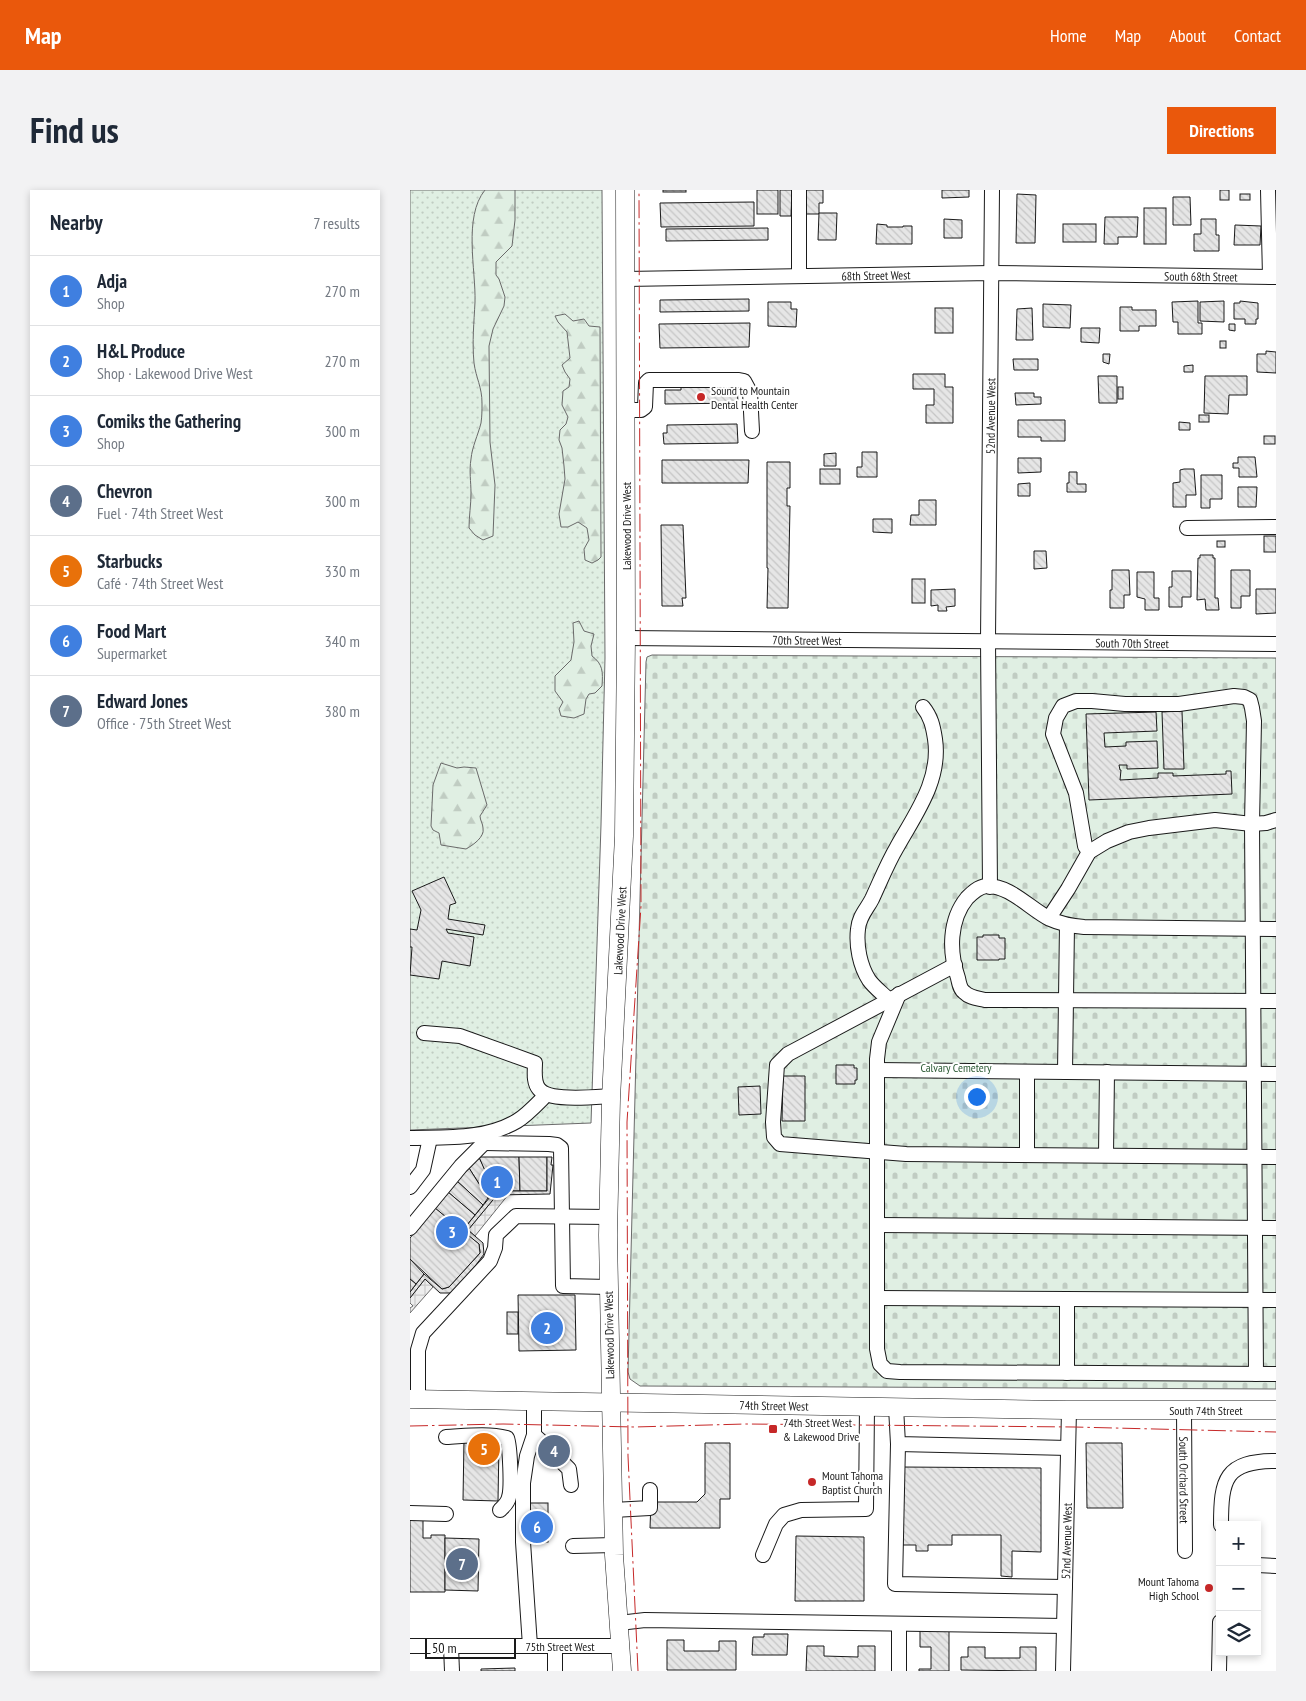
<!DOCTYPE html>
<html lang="en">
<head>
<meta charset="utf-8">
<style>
	:root { --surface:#fff; --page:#f2f2f3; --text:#1f2937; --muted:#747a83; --line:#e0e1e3; --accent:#ea580c }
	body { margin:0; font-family:"PT Sans Narrow",sans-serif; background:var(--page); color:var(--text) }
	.controls { position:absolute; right:15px; bottom:15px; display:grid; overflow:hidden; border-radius:0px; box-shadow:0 2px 8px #0003 }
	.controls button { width:45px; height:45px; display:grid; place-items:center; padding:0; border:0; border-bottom:1px solid var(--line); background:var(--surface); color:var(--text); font:25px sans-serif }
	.scale { position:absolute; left:15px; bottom:12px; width:91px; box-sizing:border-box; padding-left:5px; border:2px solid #1a1a1a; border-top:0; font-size:14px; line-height:18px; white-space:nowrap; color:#1a1a1a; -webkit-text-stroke:4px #fff; paint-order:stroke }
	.you { position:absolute; left:566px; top:906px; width:18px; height:18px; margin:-12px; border:4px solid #fff; border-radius:50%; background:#1a73e8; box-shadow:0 0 0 8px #1a73e833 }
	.badge { display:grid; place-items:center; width:32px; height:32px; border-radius:50%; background:var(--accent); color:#fff; font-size:16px; font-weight:700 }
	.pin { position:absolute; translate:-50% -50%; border:2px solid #fff; box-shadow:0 1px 5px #0006 }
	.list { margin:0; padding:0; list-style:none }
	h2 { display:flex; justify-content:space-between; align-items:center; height:65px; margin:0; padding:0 20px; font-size:21px }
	h2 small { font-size:16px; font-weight:400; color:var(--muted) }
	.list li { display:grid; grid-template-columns:32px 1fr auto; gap:15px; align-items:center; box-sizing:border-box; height:70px; padding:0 20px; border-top:1px solid var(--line) }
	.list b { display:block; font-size:19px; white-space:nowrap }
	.list p { margin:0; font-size:16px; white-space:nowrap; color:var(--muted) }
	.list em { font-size:16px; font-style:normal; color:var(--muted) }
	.icon { flex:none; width:28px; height:28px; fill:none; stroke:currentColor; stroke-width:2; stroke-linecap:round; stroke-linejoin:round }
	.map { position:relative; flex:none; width:866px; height:1481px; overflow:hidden; border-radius:0px }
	header { display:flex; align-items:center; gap:30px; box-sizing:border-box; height:70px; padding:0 25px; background:var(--accent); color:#fff }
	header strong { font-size:24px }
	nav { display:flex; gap:28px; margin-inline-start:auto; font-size:18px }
	.intro { display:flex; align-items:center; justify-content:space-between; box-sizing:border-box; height:120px; padding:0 30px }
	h1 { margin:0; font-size:35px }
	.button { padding:12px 22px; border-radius:0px; background:var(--accent); color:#fff; font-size:18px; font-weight:700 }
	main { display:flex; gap:30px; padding:0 30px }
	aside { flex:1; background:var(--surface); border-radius:0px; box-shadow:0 2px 8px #0003 }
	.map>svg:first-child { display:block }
</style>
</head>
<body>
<header>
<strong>Map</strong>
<nav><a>Home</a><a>Map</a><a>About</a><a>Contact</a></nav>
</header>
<div class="intro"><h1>Find us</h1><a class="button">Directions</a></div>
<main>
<aside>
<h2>Nearby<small>7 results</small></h2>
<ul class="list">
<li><span class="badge" style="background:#3f7fe0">1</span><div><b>Adja</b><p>Shop</p></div><em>270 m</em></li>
<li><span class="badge" style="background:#3f7fe0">2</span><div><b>H&amp;L Produce</b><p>Shop · Lakewood Drive West</p></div><em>270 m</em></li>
<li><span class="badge" style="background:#3f7fe0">3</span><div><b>Comiks the Gathering</b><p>Shop</p></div><em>300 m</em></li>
<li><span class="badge" style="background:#5c6f8a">4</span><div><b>Chevron</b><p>Fuel · 74th Street West</p></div><em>300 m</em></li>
<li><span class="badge" style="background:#e8710a">5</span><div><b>Starbucks</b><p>Café · 74th Street West</p></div><em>330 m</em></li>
<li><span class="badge" style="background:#3f7fe0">6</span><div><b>Food Mart</b><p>Supermarket</p></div><em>340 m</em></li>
<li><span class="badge" style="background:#5c6f8a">7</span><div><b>Edward Jones</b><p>Office · 75th Street West</p></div><em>380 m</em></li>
</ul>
</aside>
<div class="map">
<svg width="866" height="1481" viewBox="0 0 866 1481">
	<defs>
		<pattern id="grass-dots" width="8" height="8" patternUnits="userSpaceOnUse" patternTransform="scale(1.25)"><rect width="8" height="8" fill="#e0efe3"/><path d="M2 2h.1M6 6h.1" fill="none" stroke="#c0ccc2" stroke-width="1.8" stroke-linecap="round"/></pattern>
		<pattern id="forest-firs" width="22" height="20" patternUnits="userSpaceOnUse" patternTransform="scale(1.25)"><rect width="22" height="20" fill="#e0efe3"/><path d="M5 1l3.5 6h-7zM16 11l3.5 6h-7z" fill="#c0ccc2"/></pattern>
		<pattern id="cemetery-stones" width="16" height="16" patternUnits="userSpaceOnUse" patternTransform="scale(1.25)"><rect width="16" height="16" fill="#e0efe3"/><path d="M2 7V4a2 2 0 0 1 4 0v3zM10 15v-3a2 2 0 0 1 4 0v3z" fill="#c0ccc2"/></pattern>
		<pattern id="plaza-grid" width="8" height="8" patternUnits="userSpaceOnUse" patternTransform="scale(1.25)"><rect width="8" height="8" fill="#ededed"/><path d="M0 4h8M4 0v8" fill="none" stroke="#cbcbcb"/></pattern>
		<pattern id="building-back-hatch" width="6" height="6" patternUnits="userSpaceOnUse" patternTransform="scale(1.25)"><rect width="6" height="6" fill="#e6e6e6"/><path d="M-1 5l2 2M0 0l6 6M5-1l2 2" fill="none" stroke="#c5c5c5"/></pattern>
	</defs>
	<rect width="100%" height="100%" fill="#fff"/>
	<polygon fill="url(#grass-dots)" stroke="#6a6a6a" points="0,0 192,0 195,468 191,635 181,933 0,940"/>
	<g fill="url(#forest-firs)" stroke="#6a6a6a">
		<path d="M75,0H105V30L102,56L86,72V85L89,89L95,107L94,116L83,139L79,156L80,252L85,295L83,346L73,350L65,345L59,338C59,326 61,315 61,303C61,292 59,281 61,269C62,257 68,245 71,233C72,226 72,220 72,213C72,197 66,188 64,173C62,151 64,133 65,112C66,80 53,27 75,0Z"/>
		<polygon points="155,124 163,131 174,129 179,136 190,137 191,367 188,370 182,373 175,370 174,359 179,350 177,338 168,332 158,337 151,337 149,324 155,289 154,276 152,258 149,250 150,240 156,234 158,227 152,215 153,201 159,197 160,189 155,182 152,175 160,168 157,142 148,132 145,126"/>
		<path d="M169,431L174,441L184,444L181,456L182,466C193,474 193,482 192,496L185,503L179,504L176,509L174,524L164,528L151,526L149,519L153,512L145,501V486L161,470L164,452L163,433Z"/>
		<path d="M31,573L47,578L54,577L66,578L77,615L70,626C70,630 73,634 73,638C75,647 63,655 56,659L31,655L29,643L23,640L21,636L23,595Z"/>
	</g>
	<polygon fill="url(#cemetery-stones)" stroke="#6a6a6a" points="242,465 866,468 866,1199 230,1196 220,1189 218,1182 236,472 237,467"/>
	<g fill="url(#plaza-grid)" stroke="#6a6a6a">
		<polygon points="87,1005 98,1005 65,1046 58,1040"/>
		<polygon points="15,1089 23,1097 0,1123 0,1118 3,1116 0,1113 0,1108"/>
	</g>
	<g fill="url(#building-back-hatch)" stroke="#1a1a1a">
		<rect x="253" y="0" width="23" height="2"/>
		<rect x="347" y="0" width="21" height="24"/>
		<polygon points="370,0 382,0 381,26 370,26"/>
		<polygon points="395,0 413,0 413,13 409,13 409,24 395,24"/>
		<polygon points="532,0 559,0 559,7 532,8"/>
		<rect x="810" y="0" width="9" height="10"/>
		<polygon points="607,4 626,5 625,53 606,53"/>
		<rect x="830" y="4" width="10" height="6"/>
		<polygon points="763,7 780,7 781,35 763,35"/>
		<polygon points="344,12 344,36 251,37 250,13"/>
		<rect x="734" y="18" width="22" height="36"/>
		<polygon points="409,23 427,23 426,50 408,50"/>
		<polygon points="695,27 728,27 727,47 708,47 708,54 694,54"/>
		<polygon points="534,29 552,30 552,48 534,48"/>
		<polygon points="791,29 806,29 806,45 809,45 809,61 784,61 784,44 791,44"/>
		<polygon points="467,34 477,35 477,37 493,37 493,36 502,36 502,54 466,54"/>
		<rect x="653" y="34" width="33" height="18"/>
		<polygon points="825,35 851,36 850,55 824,55"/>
		<polygon points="358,38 358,50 256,51 256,39"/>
		<polygon points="339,109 339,121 250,122 250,110"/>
		<polygon points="788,111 788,133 792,133 792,144 768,144 768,132 763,132 762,112"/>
		<polygon points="814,111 814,132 790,131 790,112"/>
		<polygon points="830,111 848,113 848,129 846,129 846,134 835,134 835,129 824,129 824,113 830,113"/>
		<polygon points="358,112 381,112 381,119 387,119 386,137 358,136"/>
		<polygon points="633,114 661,115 660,138 633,137"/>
		<polygon points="710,117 722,117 722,120 746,120 746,136 729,136 729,141 710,141"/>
		<rect x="525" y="118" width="18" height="25"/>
		<polygon points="622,118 623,150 606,150 607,119"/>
		<polygon points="340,133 339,157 250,158 249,134"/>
		<polygon points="819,134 825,134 825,141 819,140"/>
		<polygon points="671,138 690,138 689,153 671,152"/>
		<rect x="810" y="151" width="6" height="7"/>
		<polygon points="856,161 866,162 866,183 847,182 847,164 856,164"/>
		<polygon points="693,164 700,164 699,174 693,172"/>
		<polygon points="603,169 628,169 628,180 604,180"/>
		<polygon points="783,175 783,182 774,182 774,176"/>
		<polygon points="503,184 535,184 535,197 543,197 543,233 516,233 516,215 524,215 524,199 503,199"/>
		<polygon points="688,186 707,186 707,213 689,213"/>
		<polygon points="795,186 837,186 837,205 819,205 818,224 794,223"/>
		<polygon points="327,194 328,213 255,214 255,200 271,200 271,195"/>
		<rect x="708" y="197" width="5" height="12"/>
		<polygon points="605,203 624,203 624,207 631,207 631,214 606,215"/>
		<rect x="789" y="225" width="10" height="7"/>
		<polygon points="608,230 655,230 655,251 631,251 631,247 608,247"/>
		<polygon points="769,232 780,233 780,240 769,240"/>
		<polygon points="327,234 328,253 254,254 253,243 257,243 257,235"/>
		<rect x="854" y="246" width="11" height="8"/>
		<polygon points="452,262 467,262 467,287 447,287 447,277 452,277"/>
		<polygon points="426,263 426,276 414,276 414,264"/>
		<polygon points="828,267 845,267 847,287 829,287 829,278 823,278 823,273 828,273"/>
		<polygon points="608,268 631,268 631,282 608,283"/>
		<polygon points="252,270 339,270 338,293 252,293"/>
		<polygon points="357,272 380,272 380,298 377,298 377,316 380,316 378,418 357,418 358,378 357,378"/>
		<rect x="410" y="279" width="20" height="15"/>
		<polygon points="774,279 784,279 786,305 776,305 776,317 763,317 763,293 770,292 770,280"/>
		<polygon points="659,282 667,282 667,294 676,294 676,302 657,302 657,293 659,293"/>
		<polygon points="791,285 812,285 812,309 800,309 800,318 791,318"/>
		<polygon points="620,293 620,306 608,306 608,294"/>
		<polygon points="828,297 847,297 846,317 828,317"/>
		<polygon points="509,310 526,310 526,335 500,335 501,325 509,325"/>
		<polygon points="463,329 482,329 482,343 463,342"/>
		<polygon points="251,335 273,335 276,408 272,408 273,416 252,416"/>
		<rect x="854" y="346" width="12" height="16"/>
		<rect x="807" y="351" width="8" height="6"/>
		<polygon points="624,361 636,361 637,378 624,379"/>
		<polygon points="790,365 803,365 803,368 805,368 805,408 808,408 809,420 796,420 795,409 787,410 788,368 790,368"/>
		<polygon points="702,380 719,380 720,405 714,405 714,418 700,418 700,400 702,400"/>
		<polygon points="821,380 840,380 840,406 831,406 831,418 821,418"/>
		<polygon points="762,381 781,381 781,407 772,407 772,417 759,417 759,397 762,397"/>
		<polygon points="727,382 744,382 744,408 749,408 749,420 735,420 735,409 727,407"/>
		<rect x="502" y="389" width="13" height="24"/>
		<polygon points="545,399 545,416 536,417 537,421 528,421 528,415 521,416 521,400"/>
		<polygon points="846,399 866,399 866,423 846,424"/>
		<polygon points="772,521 774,579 754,579 752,522"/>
		<polygon points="746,522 747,541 694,543 695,557 716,556 716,552 747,551 748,578 717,579 717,575 709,575 710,580 711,580 710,590 748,588 748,583 763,583 763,586 816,584 816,581 821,581 822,604 679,610 676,524"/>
		<polygon points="34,687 46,713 40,715 38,729 75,735 73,745 36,739 38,743 64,747 60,776 32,771 29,789 0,785 2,757 0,757 0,739 7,740 11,720 2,701"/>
		<polygon points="573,745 589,745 589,748 595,748 595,769 589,769 589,770 567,770 567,747 573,747"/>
		<polygon points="426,875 444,875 444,878 447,878 447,890 445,890 445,894 426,894"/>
		<polygon points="373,886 395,886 395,931 372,931"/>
		<polygon points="350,896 351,924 329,925 328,897"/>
		<polygon points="69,967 85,1001 78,1008 59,978"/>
		<polygon points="69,967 109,967 110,1001 94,1001 94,983 76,983"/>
		<polygon points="109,967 137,967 137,1001 110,1001"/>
		<polygon points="137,967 142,967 141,975 143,975 140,1004 87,1005 58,1040 73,1053 74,1064 66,1075 42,1103 30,1103 15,1089 0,1108 0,1102 14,1084 32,1099 39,1097 70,1063 69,1054 52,1041 85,1001 137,1001"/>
		<polygon points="59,978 78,1008 73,1015 47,991"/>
		<polygon points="76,983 94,983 94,1001 85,1001"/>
		<polygon points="47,991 73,1015 65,1025 38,1002"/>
		<polygon points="38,1002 65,1025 52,1041 25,1018"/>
		<polygon points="25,1018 69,1054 70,1063 39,1097 32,1099 0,1069 0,1048"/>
		<polygon points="0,1069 14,1084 6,1094 0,1089"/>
		<polygon points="0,1089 6,1094 0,1102"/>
		<polygon points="108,1105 165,1105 166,1160 109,1161"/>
		<rect x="97" y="1122" width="11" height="22"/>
		<polygon points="147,1244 161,1259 141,1278 127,1263"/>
		<polygon points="54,1249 89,1252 88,1311 53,1310"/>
		<polygon points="295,1253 320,1253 320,1309 310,1309 310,1338 240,1338 241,1312 287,1312 295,1304"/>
		<polygon points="676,1253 712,1253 713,1318 677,1318"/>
		<polygon points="492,1277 631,1278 631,1362 602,1361 602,1387 591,1386 591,1345 542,1345 542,1355 518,1355 518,1361 506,1361 506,1355 492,1355"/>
		<rect x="116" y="1313" width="22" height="39"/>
		<polygon points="0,1328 13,1328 13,1348 21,1348 21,1345 35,1345 35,1402 0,1402"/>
		<polygon points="386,1346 454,1347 454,1411 385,1411"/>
		<polygon points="35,1348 69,1349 68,1401 35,1400"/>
		<polygon points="510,1440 539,1440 539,1481 509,1481 509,1479 521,1479 521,1457 510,1457"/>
		<polygon points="354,1444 378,1444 377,1465 342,1465 343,1447 354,1447"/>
		<polygon points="257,1450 274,1450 274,1461 309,1461 309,1451 326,1451 326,1480 257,1480"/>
		<polygon points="397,1456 414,1456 414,1466 448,1467 448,1456 465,1456 465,1481 396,1481"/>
		<polygon points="558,1457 575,1457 575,1468 610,1468 610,1457 626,1457 626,1481 551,1480 551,1467 558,1467"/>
		<polygon points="105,1478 105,1481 71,1481 71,1479"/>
	</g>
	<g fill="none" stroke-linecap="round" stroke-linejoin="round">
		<polyline stroke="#ddd" stroke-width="14" stroke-dasharray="14 7" stroke-linecap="butt" points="135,1255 150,1270"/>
		<defs>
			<g id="minor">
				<polyline points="858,0 860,87"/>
				<polyline points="389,86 389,0"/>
				<path id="s1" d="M215,89L582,83L866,87"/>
				<polyline points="215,220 231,220 235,217 236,193 239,190 329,190 334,191 340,202 342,241"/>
				<polyline points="777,338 866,337"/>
				<path id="s2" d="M216,448L866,454"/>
				<polyline points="679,662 675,656 666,603 643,544 646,528 653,516 666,511 682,511 715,514 769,514 824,506 834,507 840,510 842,518 844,531 842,634 846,1184"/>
				<path id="s3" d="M580,697L578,450L582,0"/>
				<polyline points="639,728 658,699 679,662 697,651 719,642 739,638 805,630 842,634 856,633 866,630"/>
				<path d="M866,739L674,737C662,736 651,734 640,729C620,719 600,695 576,696C568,697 562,703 557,708C539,730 539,762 548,788C549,793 550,799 554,802C560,808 567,808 575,810L866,811"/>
				<polyline points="545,775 378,864 367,875 363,932 364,947 370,954 496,964 866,967"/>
				<polyline points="489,804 469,852 467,869 467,1159 470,1174 477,1181 490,1182 866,1184"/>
				<path d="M478,809C472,803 464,797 459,790C450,776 446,756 448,739C449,726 457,719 462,709C470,692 477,674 487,657C506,623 531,590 525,549C523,536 521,527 513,517"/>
				<path d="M14,843L50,846L125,873C125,881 123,892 129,899C139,912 184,907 201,906"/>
				<polyline points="467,880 866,884"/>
				<polyline points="655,882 657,735"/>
				<path d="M0,948C35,947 75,950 107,931C117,925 127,914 136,905"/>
				<polyline points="75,953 139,954 147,955 151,958 153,1096 199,1097"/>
				<polyline points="617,965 617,882"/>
				<polyline points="696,965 697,882"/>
				<polyline points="0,997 13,980 20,948"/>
				<polyline points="467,1035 866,1038"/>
				<polyline points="0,1038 51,976 81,946"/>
				<polyline points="467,1108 866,1110"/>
				<polyline points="657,1109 657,1183"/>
				<polyline points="8,1209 8,1160 13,1143 80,1071 85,1058 86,1045 106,1026 199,1027"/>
				<polyline points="124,1211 124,1245 135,1255"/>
				<polyline points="486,1217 488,1254 658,1258"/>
				<path id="s4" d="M774,1220L775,1361"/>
				<path d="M36,1247C56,1246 77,1243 97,1248C100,1256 102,1298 99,1307C98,1313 94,1316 90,1320"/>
				<polyline points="488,1254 485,1394 655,1397"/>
				<polyline points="150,1270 159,1279 161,1295"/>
				<polyline points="203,1320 240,1318 240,1300"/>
				<polyline points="0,1323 36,1324"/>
				<path d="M811,1335C811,1289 815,1271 866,1271"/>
				<polyline points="163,1356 204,1355"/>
				<polyline points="353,1365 366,1334 374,1325 391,1320 456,1319 457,1217"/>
				<polyline points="847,1375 866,1376"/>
				<polyline points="209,1433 235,1430 654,1436"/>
				<polyline points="489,1435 489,1481"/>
				<path id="s5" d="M0,1456H211"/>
				<polyline points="120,1456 113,1352 113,1293 117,1266 124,1245"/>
				<polyline points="145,1456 145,1481"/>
				<polyline points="41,1457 42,1481"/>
				<path id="s6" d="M653,1481L659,1220"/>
				<polyline points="809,1481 810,1432"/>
			</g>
			<g id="major">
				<path id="s7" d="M0,1209L656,1220H866"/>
				<path id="s8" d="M212,1481L204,1365L198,1045L201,909L214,646L216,448L215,0"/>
			</g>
		</defs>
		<use href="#minor" stroke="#1a1a1a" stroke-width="16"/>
		<use href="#major" stroke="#1a1a1a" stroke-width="19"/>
		<use href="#minor" stroke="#fff" stroke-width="14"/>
		<use href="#major" stroke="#fff" stroke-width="18"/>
		<g stroke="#c62828" stroke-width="1" stroke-dasharray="18 4 2.5 4" stroke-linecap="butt">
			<polyline points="0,1236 93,1234 224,1237 336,1234 664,1237 866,1242"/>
			<polyline points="228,1481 218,1266 217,932 231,716 229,0"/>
		</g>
	</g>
	<g fill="#c62828" stroke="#fff" stroke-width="2">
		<circle cx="291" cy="207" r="5"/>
		<rect x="358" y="1234" width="10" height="10" rx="2.5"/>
		<circle cx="402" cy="1292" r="5"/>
		<circle cx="799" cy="1398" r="5"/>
	</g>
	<g text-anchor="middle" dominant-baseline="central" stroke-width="4" stroke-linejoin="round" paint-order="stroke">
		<g font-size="12" fill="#1a1a1a" stroke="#fff">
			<text stroke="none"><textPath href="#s1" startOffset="251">68th Street West</textPath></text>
			<text stroke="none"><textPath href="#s1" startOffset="576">South 68th Street</textPath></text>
			<text stroke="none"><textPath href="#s3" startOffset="471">52nd Avenue West</textPath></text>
			<text transform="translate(216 336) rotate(-90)">Lakewood Drive West</text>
			<text stroke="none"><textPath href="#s2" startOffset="181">70th Street West</textPath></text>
			<text stroke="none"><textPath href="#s2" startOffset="506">South 70th Street</textPath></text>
			<text stroke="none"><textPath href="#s8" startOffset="741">Lakewood Drive West</textPath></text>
			<text transform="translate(199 1145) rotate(-91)">Lakewood Drive West</text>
			<text stroke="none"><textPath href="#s7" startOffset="364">74th Street West</textPath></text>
			<text stroke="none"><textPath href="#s7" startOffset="796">South 74th Street</textPath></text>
			<text stroke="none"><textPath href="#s4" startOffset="70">South Orchard Street</textPath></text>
			<text stroke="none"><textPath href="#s6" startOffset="130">52nd Avenue West</textPath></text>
			<text stroke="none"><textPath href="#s5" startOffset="150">75th Street West</textPath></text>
		</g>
		<g font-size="12" fill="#1a1a1a" stroke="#fff" text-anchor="start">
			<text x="301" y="200">Sound to Mountain<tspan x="301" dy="14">Dental Health Center</tspan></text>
			<text x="373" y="1232">74th Street West<tspan x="373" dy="14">&amp; Lakewood Drive</tspan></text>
			<text x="412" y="1285">Mount Tahoma<tspan x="412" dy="14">Baptist Church</tspan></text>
			<text x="789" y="1391" text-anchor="end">Mount Tahoma<tspan x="789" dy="14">High School</tspan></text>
		</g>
		<g font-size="12" fill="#2b5a34" stroke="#fff">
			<text x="546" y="877">Calvary Cemetery</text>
		</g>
	</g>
</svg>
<div class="controls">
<button>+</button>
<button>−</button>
<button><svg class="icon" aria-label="layers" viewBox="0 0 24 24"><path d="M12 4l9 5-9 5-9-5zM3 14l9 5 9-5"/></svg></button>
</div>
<div class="scale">50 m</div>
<div class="you"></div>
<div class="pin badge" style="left:87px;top:992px;background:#3f7fe0">1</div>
<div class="pin badge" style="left:137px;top:1138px;background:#3f7fe0">2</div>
<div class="pin badge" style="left:42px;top:1042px;background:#3f7fe0">3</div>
<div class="pin badge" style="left:144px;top:1261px;background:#5c6f8a">4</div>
<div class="pin badge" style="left:74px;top:1259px;background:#e8710a">5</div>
<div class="pin badge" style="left:127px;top:1337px;background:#3f7fe0">6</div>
<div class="pin badge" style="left:52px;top:1374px;background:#5c6f8a">7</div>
</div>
</main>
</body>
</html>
